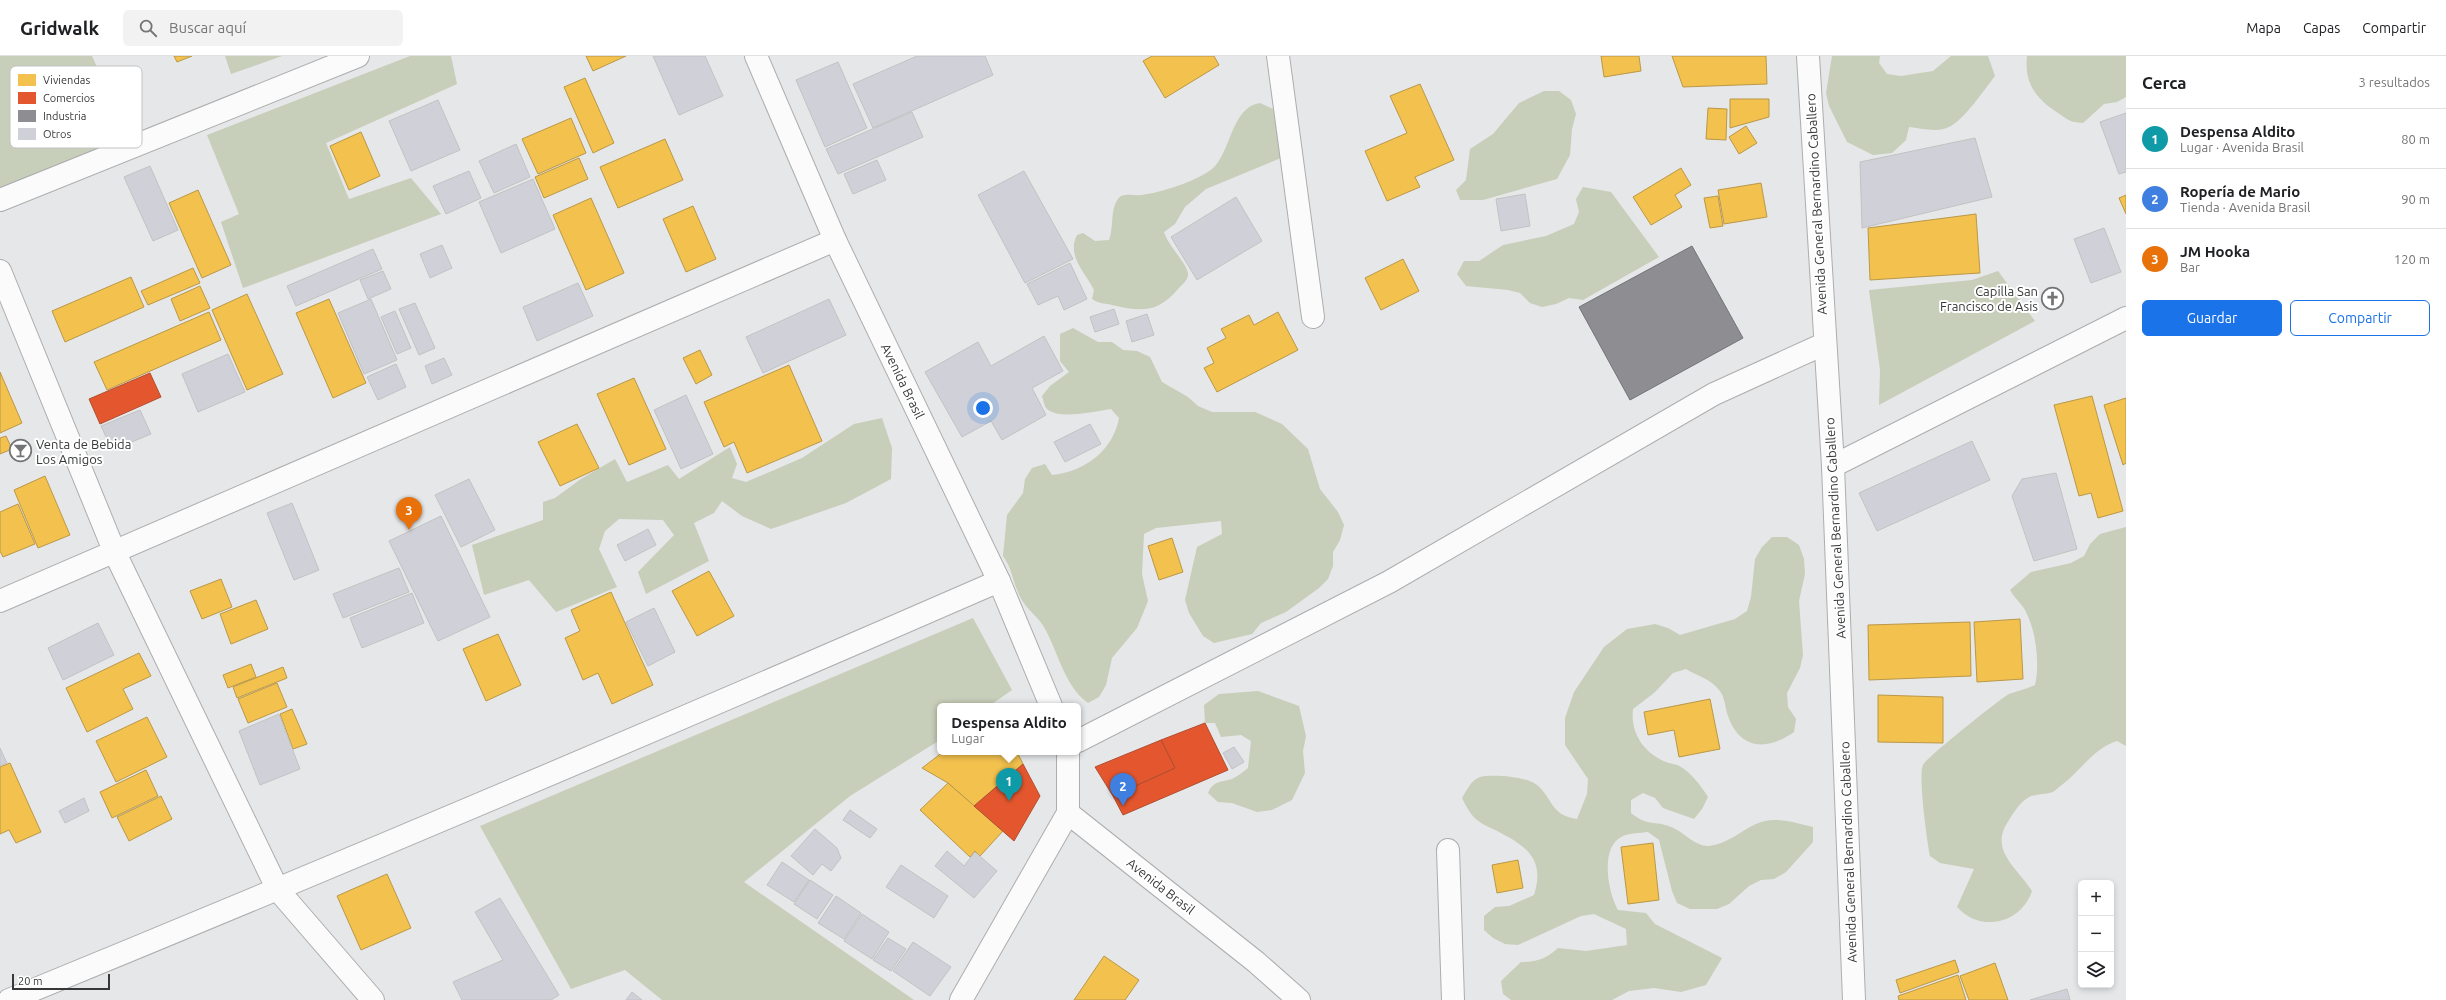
<!DOCTYPE html>
<html lang="es">
<head>
<meta charset="utf-8">
<style>
	:root { --surface:#fff; --page:#f2f2f2; --text:#202124; --muted:#757577; --line:#e0e0e0; --accent:#1a73e8 }
	body { margin:0; font-family:Ubuntu,sans-serif; background:var(--page); color:var(--text) }
	.controls { position:absolute; right:12px; bottom:12px; display:grid; overflow:hidden; border-radius:6px; box-shadow:0 2px 6px #0003 }
	.controls button { width:36px; height:36px; display:grid; place-items:center; padding:0; border:0; border-bottom:1px solid var(--line); background:var(--surface); color:var(--text); font:20px sans-serif }
	.scale { position:absolute; left:12px; bottom:10px; width:98px; box-sizing:border-box; padding-left:4px; border:2px solid #373839; border-top:0; font-size:11px; line-height:14px; white-space:nowrap; color:#373839; -webkit-text-stroke:3px #fff; paint-order:stroke }
	.you { position:absolute; left:983px; top:352px; width:14px; height:14px; margin:-10px; border:3px solid #fff; border-radius:50%; background:#1a73e8; box-shadow:0 0 0 6px #1a73e833 }
	.badge { display:grid; place-items:center; width:26px; height:26px; border-radius:50%; background:var(--accent); color:#fff; font-size:13px; font-weight:700 }
	.pin { position:absolute; translate:-50% -33px; filter:drop-shadow(0 1px 2px #0008) }
	.pin::after { content:''; position:absolute; top:21px; width:14px; height:12px; background:inherit; clip-path:polygon(0 0,100% 0,50% 100%) }
	.popup { position:absolute; left:937px; top:647px; width:144px; height:52px; box-sizing:border-box; display:grid; place-content:center; border-radius:6px; background:var(--surface); filter:drop-shadow(0 1px 3px #0005); font-size:13px; white-space:nowrap; color:var(--muted) }
	.popup b { font-size:15px; color:var(--text) }
	.popup::after { content:''; position:absolute; left:50%; top:100%; margin-left:-8px; border:8px solid transparent; border-top-color:var(--surface) }
	.list { margin:0; padding:0; list-style:none }
	h2 { display:flex; justify-content:space-between; align-items:center; height:52px; margin:0; padding:0 16px; font-size:17px }
	h2 small { font-size:13px; font-weight:400; color:var(--muted) }
	.list li { display:grid; grid-template-columns:26px 1fr auto; gap:12px; align-items:center; box-sizing:border-box; height:60px; padding:0 16px; border-top:1px solid var(--line) }
	.list b { display:block; font-size:15px; white-space:nowrap }
	.list p { margin:0; font-size:13px; white-space:nowrap; color:var(--muted) }
	.list em { font-size:13px; font-style:normal; color:var(--muted) }
	.actions { display:flex; gap:8px; padding:12px 16px }
	.actions a { flex:1; padding:9px 0; border:1px solid var(--accent); border-radius:6px; text-align:center; font-size:14px; color:var(--accent) }
	.actions .main { background:var(--accent); color:#fff }
	.icon { flex:none; width:22px; height:22px; fill:none; stroke:currentColor; stroke-width:2; stroke-linecap:round; stroke-linejoin:round }
	.map { position:relative; flex:none; width:2126px; height:944px; overflow:hidden }
	header { display:flex; align-items:center; gap:24px; box-sizing:border-box; height:56px; padding:0 20px; background:var(--surface); border-bottom:1px solid var(--line) }
	header strong { font-size:19px }
	nav { display:flex; gap:22px; margin-inline-start:auto; font-size:14px }
	.search { width:280px; height:36px; background:var(--page); display:flex; align-items:center; gap:10px; box-sizing:border-box; padding:0 14px; border-radius:6px; color:var(--muted); font-size:15px }
	main { display:flex }
	aside { flex:1; background:var(--surface) }
	.map>svg:first-child { display:block }
</style>
</head>
<body>
<header>
<strong>Gridwalk</strong>
<div class="search"><svg class="icon" aria-label="search" viewBox="0 0 24 24"><circle cx="10" cy="10" r="6"/><path d="M15 15l6 6"/></svg>Buscar aquí</div>
<nav><a>Mapa</a><a>Capas</a><a>Compartir</a></nav>
</header>
<main>
<div class="map">
<svg width="2126" height="944" viewBox="0 0 2126 944">
	<rect width="100%" height="100%" fill="#e6e7e8"/>
	<g fill="#c7ceb9">
		<polygon points="0,0 92,0 128,80 0,137"/>
		<polygon points="225,0 282,0 231,18"/>
		<polygon points="410,0 451,0 457,28 326,87 349,143 411,122 441,158 243,232 221,166 239,158 207,79"/>
		<path d="M1832,0H1880L1879,7L1887,18L1901,20L1933,15L1951,0H1988L1995,20C1984,34 1964,64 1949,71C1938,77 1920,72 1909,71L1906,84L1892,97L1873,99L1847,86L1829,50L1826,37Z"/>
		<path d="M2027,0H2126V41L2117,46L2104,48L2083,67C2069,66 2069,64 2058,57C2036,43 2024,27 2027,0Z"/>
		<polygon points="1544,35 1559,35 1571,44 1576,58 1572,73 1570,99 1557,123 1483,144 1460,144 1456,134 1466,124 1470,93 1493,78 1519,47"/>
		<path d="M1260,47L1273,53L1281,102L1206,133L1185,151L1175,168L1164,176C1167,188 1188,209 1188,218C1188,225 1182,228 1178,233C1158,257 1141,256 1112,249C1104,247 1099,248 1092,243L1094,234C1086,217 1066,200 1077,179L1083,177L1095,185L1109,184C1114,172 1110,154 1118,143C1123,136 1133,140 1141,139C1160,137 1197,125 1212,113C1231,97 1231,51 1260,47Z"/>
		<polygon points="1583,131 1611,136 1659,201 1583,244 1569,242 1556,248 1542,251 1530,247 1520,237 1508,234 1466,230 1457,218 1464,205 1479,205 1503,189 1546,180 1574,168 1579,156 1576,143"/>
		<polygon points="1998,215 2035,265 1879,349 1880,314 1869,234 1972,224"/>
		<path d="M1073,272L1098,286H1112L1123,294L1137,295L1150,301L1162,326L1188,341L1198,350L1212,356H1255L1282,368L1308,393L1320,433L1338,456L1344,469L1340,484L1333,496V510L1328,523L1319,532L1286,556L1261,567L1252,578L1214,587L1203,580L1189,557L1185,544L1197,491L1222,478L1221,465L1156,472L1144,478L1142,518L1148,545L1137,572L1112,602L1106,629L1099,641L1088,647C1063,629 1058,593 1042,568C1034,557 1023,550 1018,536C1012,523 1012,512 1003,500L1007,459L1023,437L1025,423L1032,412L1045,408L1052,419C1084,416 1113,395 1119,362L1111,353C1096,355 1058,365 1046,352C1044,349 1043,343 1042,340L1050,330L1069,316L1060,305V278Z"/>
		<polygon points="882,362 892,392 891,423 846,447 771,473 742,460 722,445 714,457 694,467 709,505 646,538 638,516 674,479 663,464 619,463 605,475 599,493 617,531 556,556 529,524 484,539 472,489 543,464 543,446 555,442 581,423 615,403 627,426 668,409 679,423 730,391 737,408 732,422 746,426 802,402 854,368"/>
		<path d="M2126,471V690L2117,685C2094,692 2081,714 2063,728C2060,730 2056,734 2053,736C2044,739 2034,737 2026,743C2019,748 2014,756 2009,764C1988,794 2017,811 2032,835C2021,868 1980,877 1957,851L1974,813L1940,807L1930,800C1927,785 1918,719 1923,709C1926,702 2000,643 2009,638C2018,635 2026,633 2035,629C2040,608 2036,575 2026,556C2024,550 2015,543 2010,534L2031,516L2071,507L2084,500L2090,488L2100,478Z"/>
		<path d="M1772,481H1787L1799,489L1804,503L1805,518L1799,545L1803,599L1800,612L1787,637L1788,651L1796,663L1794,676C1767,695 1740,694 1728,660C1725,652 1725,640 1719,634C1711,623 1697,620 1686,613L1673,617L1654,637L1633,653C1630,677 1644,697 1666,706C1671,708 1677,708 1681,711C1692,718 1701,730 1708,741L1702,753L1694,763L1663,752L1655,742L1643,737L1631,744V757C1648,771 1654,764 1671,771C1683,775 1695,791 1709,790C1727,788 1741,775 1756,768C1774,759 1795,767 1813,771V786L1786,816L1774,823L1761,824L1749,830L1729,848L1717,853H1690L1677,847L1672,835L1659,784L1648,776C1640,777 1630,777 1623,780C1599,790 1608,837 1618,854L1646,857L1655,868L1722,902L1706,929L1681,936L1654,932L1629,935L1612,944H1511L1503,938L1501,925L1521,906C1537,906 1546,903 1558,892L1586,895L1627,889L1626,873L1594,858L1581,860L1518,889L1505,888L1493,882L1484,874V860L1495,851L1509,850L1534,839C1545,804 1528,791 1499,776C1492,772 1483,769 1477,764C1470,758 1466,750 1462,742C1467,734 1471,724 1480,721C1492,718 1524,721 1534,727C1553,739 1548,759 1577,763L1587,738L1588,723L1565,689V662L1574,636L1604,591L1627,573L1655,568L1668,572L1680,579L1735,563L1747,555L1751,541L1755,503L1762,491Z"/>
		<polygon points="973,562 1012,634 989,650 940,650 940,684 850,740 744,826 914,944 662,944 625,914 571,933 480,770"/>
		<path d="M1258,635L1299,650L1306,680L1303,695L1305,717L1292,744L1272,754L1257,756L1232,747L1218,746L1208,737C1213,725 1221,726 1232,723C1238,720 1243,716 1248,712L1251,685L1241,679L1221,681L1215,667H1205L1204,649L1219,638Z"/>
	</g>
	<g fill="#f2c14e" stroke="#ba9848">
		<polygon points="174,0 192,0 177,6"/>
		<polygon points="586,0 626,0 593,15"/>
		<polygon points="1152,0 1214,0 1219,9 1165,42 1143,5"/>
		<polygon points="1601,0 1639,0 1641,15 1604,21"/>
		<polygon points="1672,0 1766,0 1767,28 1683,31"/>
		<polygon points="585,22 614,87 593,97 564,31"/>
		<polygon points="1420,28 1454,104 1415,121 1420,131 1387,145 1365,95 1407,77 1390,40"/>
		<polygon points="1730,43 1769,43 1769,61 1730,72"/>
		<polygon points="1708,52 1727,53 1726,84 1706,83"/>
		<polygon points="571,62 586,97 538,118 522,83"/>
		<polygon points="1746,70 1757,87 1739,98 1729,81"/>
		<polygon points="361,76 380,120 349,134 330,90"/>
		<polygon points="665,83 683,124 618,152 600,111"/>
		<polygon points="579,102 588,123 544,142 535,121"/>
		<polygon points="1681,112 1691,129 1675,139 1682,151 1651,169 1633,141"/>
		<polygon points="1761,127 1767,161 1724,168 1718,134"/>
		<polygon points="198,134 231,209 202,222 169,147"/>
		<polygon points="2126,139 2126,158 2119,142"/>
		<polygon points="1718,140 1723,170 1710,172 1704,142"/>
		<polygon points="591,142 624,217 586,234 553,159"/>
		<polygon points="693,150 716,203 686,216 663,163"/>
		<polygon points="1976,158 1980,217 1870,224 1868,172"/>
		<polygon points="1403,203 1419,235 1381,254 1365,222"/>
		<polygon points="193,212 200,227 148,249 141,235"/>
		<polygon points="131,221 144,251 65,286 52,255"/>
		<polygon points="200,230 210,252 180,265 171,243"/>
		<polygon points="247,238 283,318 247,334 212,254"/>
		<polygon points="329,243 366,327 333,342 296,257"/>
		<polygon points="209,256 221,284 107,334 94,306"/>
		<polygon points="1278,256 1298,294 1217,336 1204,312 1214,307 1207,292 1226,282 1221,273 1249,259 1254,269"/>
		<polygon points="700,294 712,319 696,328 683,302"/>
		<polygon points="789,309 822,385 747,417 734,386 724,391 704,346"/>
		<polygon points="0,316 22,367 0,377"/>
		<polygon points="634,322 666,393 629,409 597,338"/>
		<polygon points="2092,340 2123,455 2098,462 2091,437 2079,440 2054,349"/>
		<polygon points="2126,342 2126,407 2123,409 2104,349"/>
		<polygon points="577,368 599,412 560,430 538,386"/>
		<polygon points="6,380 12,393 0,398 0,382"/>
		<polygon points="45,420 70,479 38,492 14,434"/>
		<polygon points="18,448 35,488 3,501 0,495 0,456"/>
		<polygon points="1172,482 1183,516 1159,524 1148,490"/>
		<polygon points="709,515 734,560 697,580 672,535"/>
		<polygon points="221,523 232,551 202,563 190,535"/>
		<polygon points="611,536 653,629 612,648 598,617 583,624 565,582 580,575 571,554"/>
		<polygon points="256,544 268,573 231,588 220,558"/>
		<polygon points="2020,563 2023,623 1977,626 1974,566"/>
		<polygon points="1970,566 1971,620 1869,624 1868,569"/>
		<polygon points="498,578 521,629 486,645 463,593"/>
		<polygon points="139,597 151,620 123,633 133,653 87,676 66,632"/>
		<polygon points="251,608 256,621 228,632 223,619"/>
		<polygon points="283,611 287,622 237,642 233,631"/>
		<polygon points="277,627 287,651 248,667 238,643"/>
		<polygon points="1878,639 1943,641 1943,687 1878,686"/>
		<polygon points="1710,643 1720,693 1679,701 1674,674 1648,679 1644,656"/>
		<polygon points="292,653 307,688 293,693 280,658"/>
		<polygon points="147,661 167,701 116,726 96,685"/>
		<polygon points="943,696 1017,696 1023,708 974,750 948,727 922,712"/>
		<polygon points="10,707 41,776 16,787 9,774 0,778 0,711"/>
		<polygon points="146,714 158,740 112,762 100,736"/>
		<polygon points="948,727 1003,775 980,800 975,795 970,801 920,754"/>
		<polygon points="161,740 172,763 129,785 117,761"/>
		<polygon points="1653,787 1659,844 1628,848 1621,791"/>
		<polygon points="1518,804 1523,832 1497,837 1492,809"/>
		<polygon points="387,818 411,872 361,894 337,840"/>
		<polygon points="1104,900 1139,924 1125,944 1074,944"/>
		<polygon points="1955,904 1959,916 1900,937 1896,924"/>
		<polygon points="1995,907 2008,944 1969,944 1960,920"/>
		<polygon points="1958,919 1966,944 1899,944 1898,940"/>
	</g>
	<g fill="#e4572e" stroke="#b04e31">
		<polygon points="150,317 161,341 100,368 89,343"/>
		<polygon points="1205,667 1228,714 1123,759 1113,740 1175,712 1161,684"/>
		<polygon points="1161,684 1175,712 1113,740 1095,711"/>
		<polygon points="1023,708 1040,740 1014,785 974,750"/>
	</g>
	<polygon fill="#8d8d92" stroke="#737477" points="1692,190 1743,282 1630,344 1579,251"/>
	<g fill="#d0d1d8" stroke="#c2c2c3">
		<polygon points="653,0 705,0 723,40 679,59"/>
		<polygon points="917,0 985,0 993,19 873,72 853,28"/>
		<polygon points="838,6 867,72 825,91 796,24"/>
		<polygon points="438,44 460,94 411,115 389,65"/>
		<polygon points="912,56 923,81 838,118 826,93"/>
		<polygon points="2126,57 2126,116 2119,118 2100,66"/>
		<polygon points="1975,82 1992,141 1862,172 1860,106"/>
		<polygon points="516,88 530,121 494,137 479,105"/>
		<polygon points="877,104 886,124 853,138 844,118"/>
		<polygon points="150,110 178,174 153,185 124,121"/>
		<polygon points="469,115 481,142 446,158 433,130"/>
		<polygon points="1024,115 1073,203 1025,227 978,139"/>
		<polygon points="533,123 555,173 501,197 479,146"/>
		<polygon points="1525,138 1530,170 1501,175 1496,143"/>
		<polygon points="1236,141 1262,185 1197,224 1171,181"/>
		<polygon points="2104,172 2121,216 2091,227 2074,183"/>
		<polygon points="442,189 452,212 430,222 420,198"/>
		<polygon points="373,193 382,213 296,250 287,230"/>
		<polygon points="1070,207 1087,243 1064,254 1058,240 1038,249 1027,228"/>
		<polygon points="383,215 391,233 368,243 360,224"/>
		<polygon points="578,227 593,260 537,285 523,251"/>
		<polygon points="371,243 397,304 364,318 338,257"/>
		<polygon points="829,243 846,279 763,317 746,281"/>
		<polygon points="415,247 435,292 419,299 399,253"/>
		<polygon points="1114,253 1119,268 1095,276 1090,261"/>
		<polygon points="395,255 411,292 397,298 381,261"/>
		<polygon points="1147,258 1154,279 1132,286 1126,265"/>
		<polygon points="1044,280 1063,315 1032,332 1046,359 1002,384 991,365 962,381 925,316 978,286 991,310"/>
		<polygon points="228,298 245,336 198,356 182,318"/>
		<polygon points="444,302 452,319 432,328 425,310"/>
		<polygon points="396,308 406,331 378,344 367,321"/>
		<polygon points="686,339 713,398 681,413 654,354"/>
		<polygon points="140,354 151,378 112,394 101,370"/>
		<polygon points="1090,368 1101,388 1065,406 1054,386"/>
		<polygon points="1972,385 1990,424 1877,475 1859,437"/>
		<polygon points="2056,417 2077,493 2034,505 2012,440 2022,423"/>
		<polygon points="469,423 495,474 461,491 435,439"/>
		<polygon points="292,447 319,514 294,524 267,457"/>
		<polygon points="441,460 490,561 438,585 389,485"/>
		<polygon points="648,473 656,489 625,505 617,489"/>
		<polygon points="399,512 409,536 343,562 333,538"/>
		<polygon points="412,537 424,567 362,592 350,562"/>
		<polygon points="654,552 675,596 648,610 626,566"/>
		<polygon points="98,567 114,599 63,624 48,592"/>
		<polygon points="279,658 300,713 260,729 239,675"/>
		<polygon points="1234,691 1244,706 1232,713 1223,697"/>
		<polygon points="0,692 7,707 0,710"/>
		<polygon points="84,742 89,755 65,767 59,755"/>
		<polygon points="850,754 877,773 870,782 843,764"/>
		<polygon points="815,773 837,792 841,802 831,815 822,808 813,819 791,800"/>
		<polygon points="947,795 964,810 975,796 997,815 974,842 935,810"/>
		<polygon points="782,806 809,824 794,846 767,829"/>
		<polygon points="901,809 948,840 934,862 886,831"/>
		<polygon points="810,824 833,839 817,863 794,848"/>
		<polygon points="836,840 861,857 844,883 818,867"/>
		<polygon points="500,842 559,939 551,944 462,944 453,926 503,904 475,856"/>
		<polygon points="862,858 889,876 872,903 844,885"/>
		<polygon points="888,882 906,893 891,915 873,904"/>
		<polygon points="913,886 951,911 930,940 893,915"/>
		<polygon points="2067,933 2070,944 2030,944"/>
		<polygon points="632,936 642,944 626,944"/>
	</g>
	<g fill="none" stroke-linecap="round" stroke-linejoin="round">
		<defs>
			<g id="minor">
				<polyline points="1278,0 1313,261"/>
				<polyline points="0,144 358,0"/>
				<polyline points="0,215 115,497 278,834 373,944"/>
				<polyline points="1833,410 2126,262"/>
				<polyline points="0,545 835,184"/>
				<polyline points="1078,685 1389,526 1714,338 1824,288"/>
				<polyline points="1448,794 1453,944"/>
				<path d="M9,944C341,808 671,668 999,525"/>
				<polyline points="961,944 1068,757"/>
			</g>
			<g id="tertiary">
				<polyline points="756,0 835,184 999,525 1051,650"/>
				<polyline points="1068,696 1068,757 1256,906 1299,944"/>
			</g>
			<polyline id="secondary" points="1808,0 1833,410 1854,944"/>
		</defs>
		<use href="#minor" stroke="#adadae" stroke-width="24"/>
		<use href="#tertiary" stroke="#adadae" stroke-width="24"/>
		<use href="#secondary" stroke="#adadae" stroke-width="24"/>
		<use href="#minor" stroke="#fbfbfc" stroke-width="22"/>
		<use href="#tertiary" stroke="#fbfbfc" stroke-width="22"/>
		<use href="#secondary" stroke="#fbfbfc" stroke-width="22"/>
	</g>
	<defs>
		<symbol id="church-ring" viewBox="-11 -11 22 22"><circle r="9.5" fill="#fff" stroke="#747576" stroke-width="1.5"/><path d="M-1.2-6h2.4v3.5h3.3v2.4h-3.3V6h-2.4V-.1h-3.3v-2.4h3.3Z" fill="#747576"/></symbol>
		<symbol id="bar-ring" viewBox="-11 -11 22 22"><circle r="9.5" fill="#fff" stroke="#747576" stroke-width="1.5"/><path d="M-6-5H6L.8 .8V4.5H3.5V6h-7V4.5H-.8V.8Z" fill="#747576"/></symbol>
	</defs>
	<g fill-rule="evenodd">
		<use href="#church-ring" x="2040" y="230" width="25" height="25"/>
		<use href="#bar-ring" x="8" y="382" width="25" height="25"/>
	</g>
	<g text-anchor="middle" dominant-baseline="central" stroke-width="4" stroke-linejoin="round" paint-order="stroke">
		<g font-size="13" fill="#373839" stroke="#fff">
			<text transform="translate(1816 148) rotate(-93)">Avenida General Bernardino Caballero</text>
			<text transform="translate(903 325) rotate(64)">Avenida Brasil</text>
			<text transform="translate(1835 472) rotate(-93)">Avenida General Bernardino Caballero</text>
			<text transform="translate(1848 796) rotate(-92)">Avenida General Bernardino Caballero</text>
			<text transform="translate(1161 830) rotate(38)">Avenida Brasil</text>
		</g>
		<g font-size="13" fill="#373839" stroke="#fff" text-anchor="end">
			<text x="2038" y="235">Capilla San<tspan x="2038" dy="15">Francisco de Asis</tspan></text>
			<text x="36" y="388" text-anchor="start">Venta de Bebida<tspan x="36" dy="15">Los Amigos</tspan></text>
		</g>
	</g>
	<rect x="10" y="10" width="132" height="82" rx="6" fill="#fff" stroke="#c3c3c4" stroke-width="1"/>
	<rect x="18" y="18" width="18" height="12" fill="#f2c14e"/>
	<rect x="18" y="36" width="18" height="12" fill="#e4572e"/>
	<rect x="18" y="54" width="18" height="12" fill="#8d8d92"/>
	<rect x="18" y="72" width="18" height="12" fill="#d0d1d8"/>
	<g font-size="11" fill="#373839">
		<text x="43" y="28">Viviendas</text>
		<text x="43" y="46">Comercios</text>
		<text x="43" y="64">Industria</text>
		<text x="43" y="82">Otros</text>
	</g>
</svg>
<div class="controls">
<button>+</button>
<button>−</button>
<button><svg class="icon" aria-label="layers" viewBox="0 0 24 24"><path d="M12 4l9 5-9 5-9-5zM3 14l9 5 9-5"/></svg></button>
</div>
<div class="scale">20 m</div>
<div class="you"></div>
<div class="pin badge" style="left:1009px;top:745px;background:#0f9aa8">1</div>
<div class="popup"><b>Despensa Aldito</b>Lugar</div>
<div class="pin badge" style="left:1123px;top:750px;background:#3f7fe0">2</div>
<div class="pin badge" style="left:409px;top:474px;background:#e8710a">3</div>
</div>
<aside>
<h2>Cerca<small>3 resultados</small></h2>
<ul class="list">
<li><span class="badge" style="background:#0f9aa8">1</span><div><b>Despensa Aldito</b><p>Lugar · Avenida Brasil</p></div><em>80 m</em></li>
<li><span class="badge" style="background:#3f7fe0">2</span><div><b>Ropería de Mario</b><p>Tienda · Avenida Brasil</p></div><em>90 m</em></li>
<li><span class="badge" style="background:#e8710a">3</span><div><b>JM Hooka</b><p>Bar</p></div><em>120 m</em></li>
</ul>
<div class="actions"><a class="main">Guardar</a><a>Compartir</a></div>
</aside>
</main>
</body>
</html>
